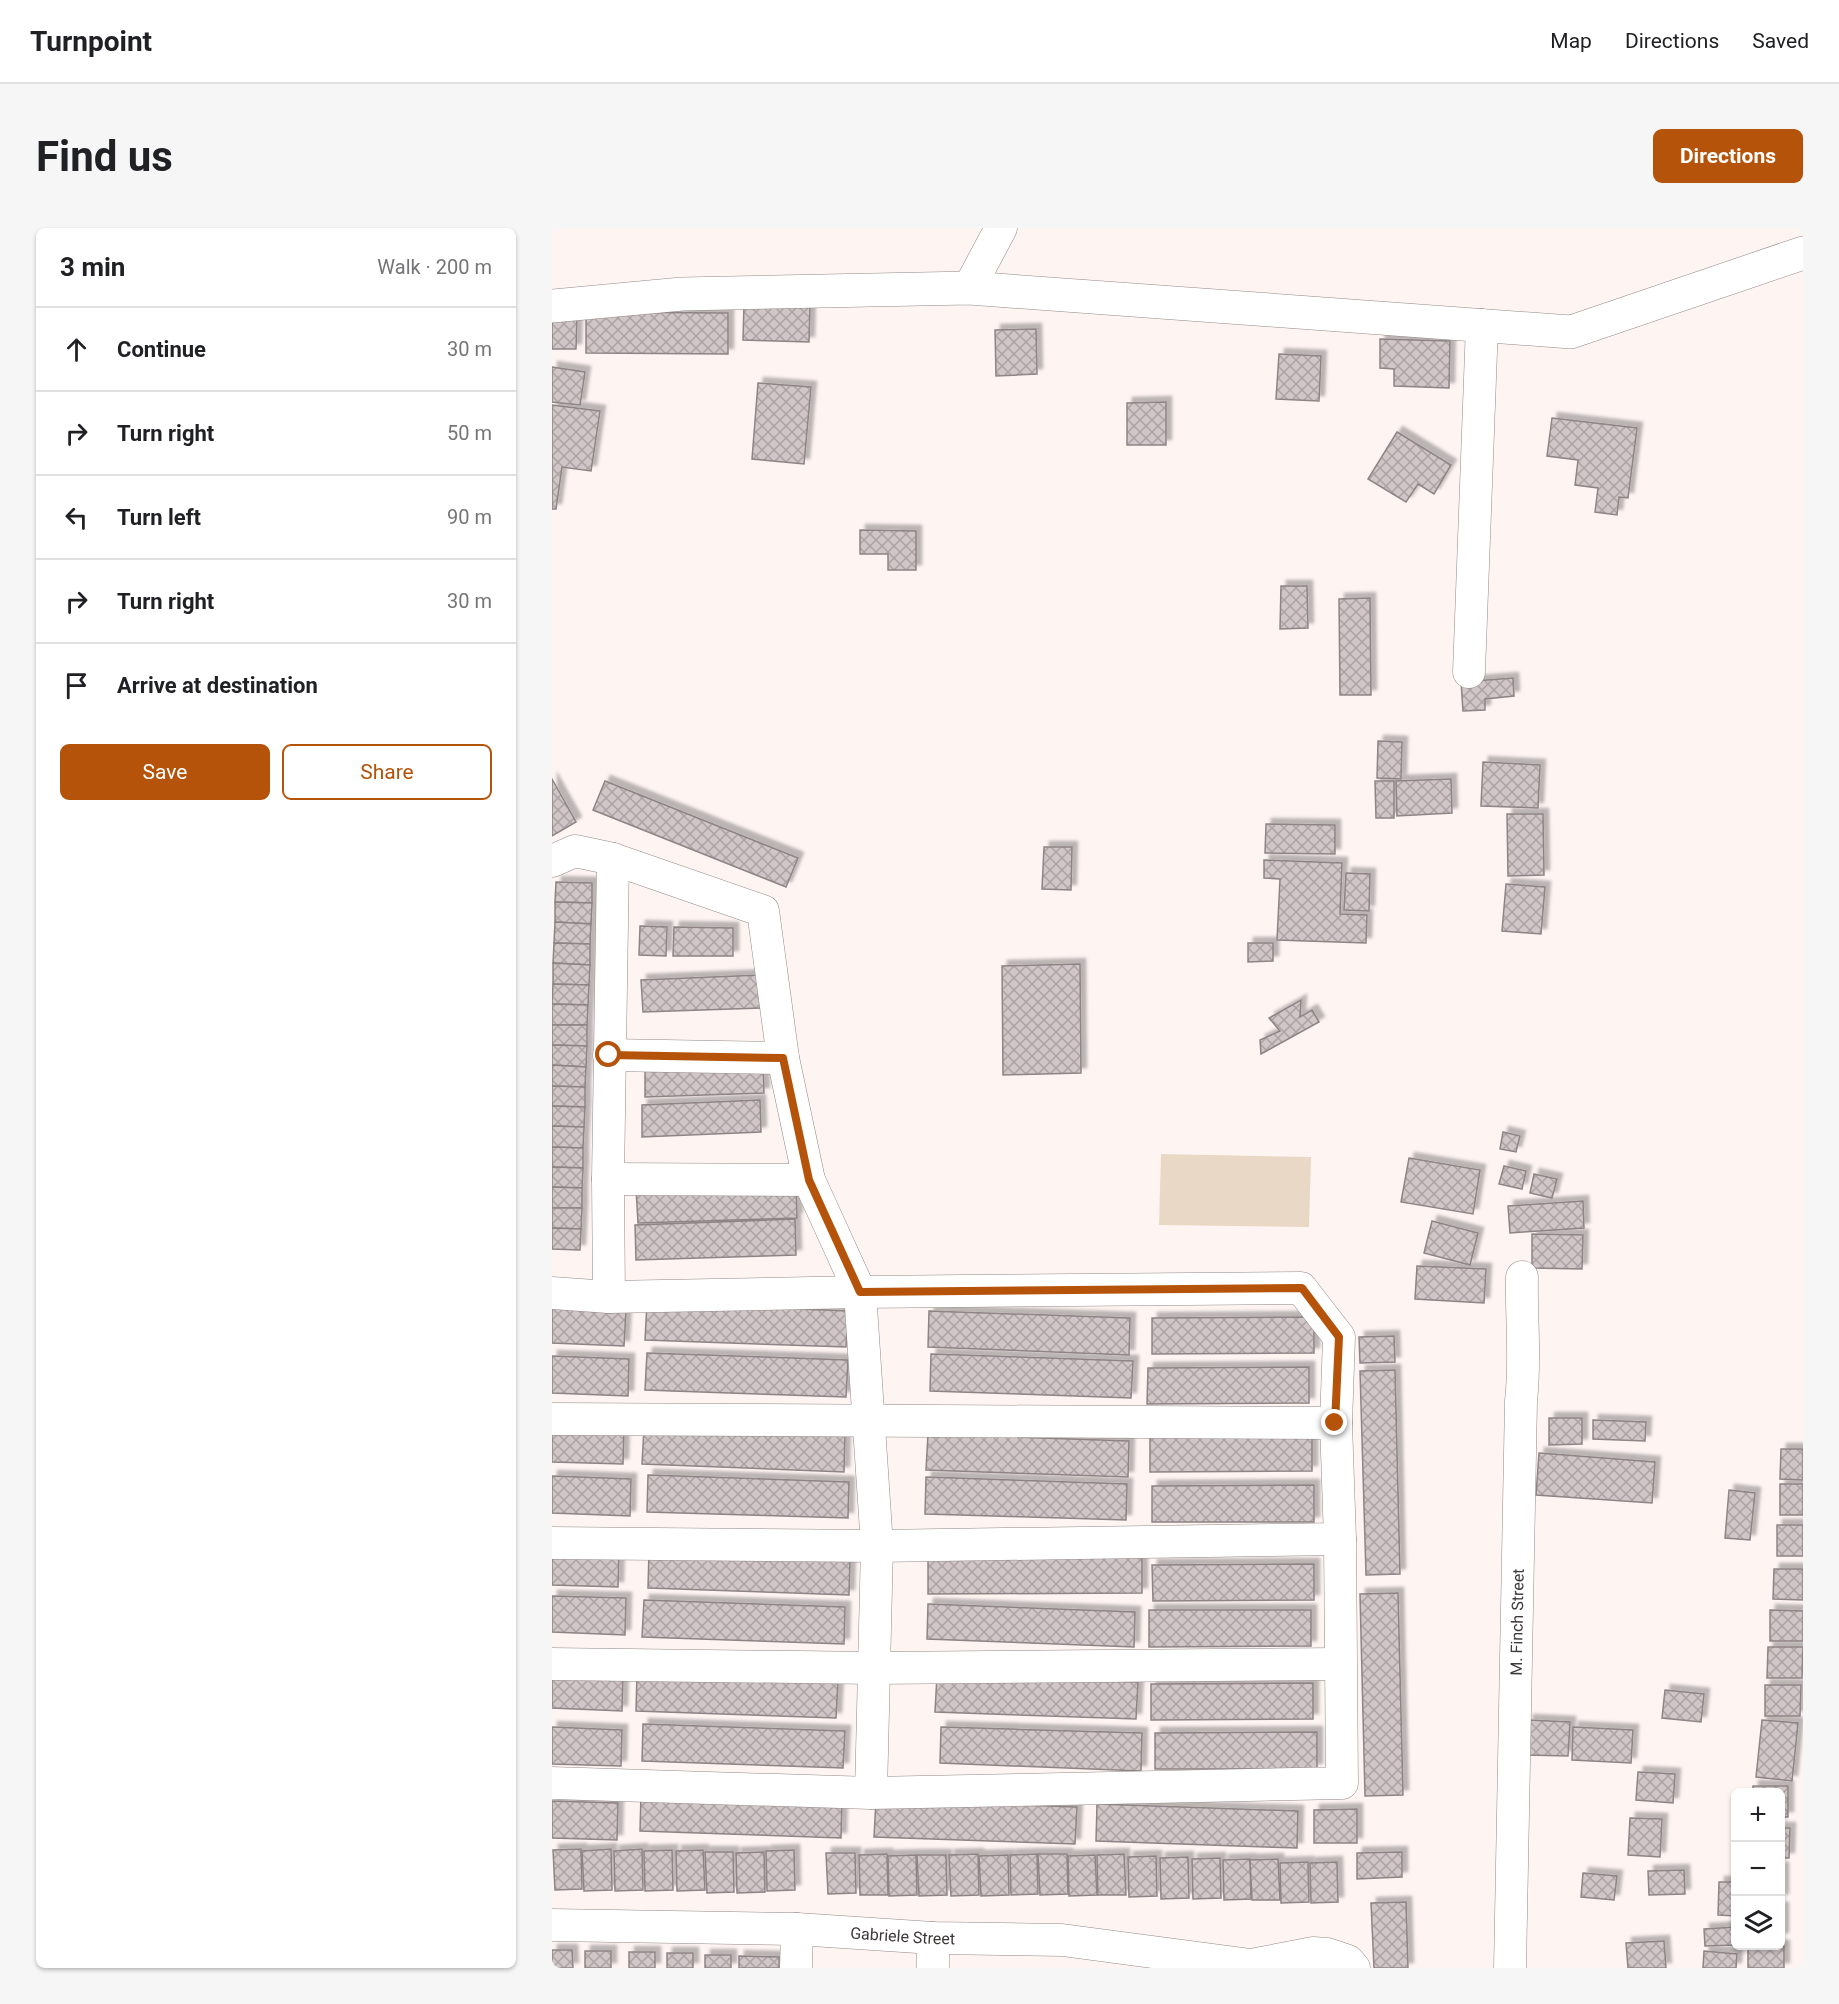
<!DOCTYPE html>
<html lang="en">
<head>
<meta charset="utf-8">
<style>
	:root { --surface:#fff; --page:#f6f6f6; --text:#202124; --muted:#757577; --line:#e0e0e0; --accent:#b45309 }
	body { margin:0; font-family:Roboto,sans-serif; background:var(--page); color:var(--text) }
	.controls { position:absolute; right:18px; bottom:18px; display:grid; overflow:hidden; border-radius:9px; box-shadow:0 2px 4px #0004 }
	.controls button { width:54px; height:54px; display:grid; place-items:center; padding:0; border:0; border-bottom:2px solid var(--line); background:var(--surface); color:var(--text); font:30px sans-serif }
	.stop { position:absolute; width:18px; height:18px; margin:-14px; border:4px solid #b45309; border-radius:50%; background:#fff }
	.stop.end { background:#b45309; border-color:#fff; box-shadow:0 2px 6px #0008 }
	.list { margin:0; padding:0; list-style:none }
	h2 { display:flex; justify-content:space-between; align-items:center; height:78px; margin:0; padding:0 24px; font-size:26px }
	h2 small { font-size:20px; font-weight:400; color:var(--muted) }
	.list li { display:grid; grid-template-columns:39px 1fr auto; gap:18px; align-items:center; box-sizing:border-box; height:84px; padding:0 24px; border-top:2px solid var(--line) }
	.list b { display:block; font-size:22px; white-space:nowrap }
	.list em { font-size:20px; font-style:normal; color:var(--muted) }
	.actions { display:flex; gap:12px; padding:18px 24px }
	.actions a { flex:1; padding:14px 0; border:2px solid var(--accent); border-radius:9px; text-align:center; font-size:21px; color:var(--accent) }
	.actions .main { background:var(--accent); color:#fff }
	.icon { flex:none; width:33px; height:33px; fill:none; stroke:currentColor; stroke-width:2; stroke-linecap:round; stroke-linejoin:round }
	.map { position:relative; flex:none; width:1251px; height:1740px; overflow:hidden; border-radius:9px }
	header { display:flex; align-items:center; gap:36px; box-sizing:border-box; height:84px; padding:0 30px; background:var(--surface); border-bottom:2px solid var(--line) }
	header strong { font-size:28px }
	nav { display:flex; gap:33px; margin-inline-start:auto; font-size:21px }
	.intro { display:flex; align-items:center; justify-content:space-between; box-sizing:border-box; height:144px; padding:0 36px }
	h1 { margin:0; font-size:42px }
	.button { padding:15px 27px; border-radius:9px; background:var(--accent); color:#fff; font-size:21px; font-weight:700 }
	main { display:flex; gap:36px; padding:0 36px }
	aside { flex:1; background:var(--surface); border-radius:9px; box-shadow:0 2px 4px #0004 }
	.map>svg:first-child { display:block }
</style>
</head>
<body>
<header>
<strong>Turnpoint</strong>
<nav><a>Map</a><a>Directions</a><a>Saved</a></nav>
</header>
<div class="intro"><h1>Find us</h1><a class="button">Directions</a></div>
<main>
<aside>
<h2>3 min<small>Walk · 200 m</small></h2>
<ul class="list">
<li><svg class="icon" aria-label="ahead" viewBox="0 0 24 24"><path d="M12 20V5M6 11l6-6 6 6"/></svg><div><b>Continue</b></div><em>30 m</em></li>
<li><svg class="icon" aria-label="right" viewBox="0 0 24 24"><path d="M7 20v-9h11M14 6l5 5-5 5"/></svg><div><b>Turn right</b></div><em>50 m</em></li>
<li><svg class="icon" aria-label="left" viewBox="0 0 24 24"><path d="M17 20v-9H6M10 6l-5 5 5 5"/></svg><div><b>Turn left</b></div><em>90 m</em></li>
<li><svg class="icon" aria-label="right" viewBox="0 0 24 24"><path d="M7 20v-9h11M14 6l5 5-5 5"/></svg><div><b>Turn right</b></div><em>30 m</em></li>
<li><svg class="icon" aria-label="arrive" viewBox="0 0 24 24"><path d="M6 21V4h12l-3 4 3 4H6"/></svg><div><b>Arrive at destination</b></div></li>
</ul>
<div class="actions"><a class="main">Save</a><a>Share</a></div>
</aside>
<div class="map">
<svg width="1251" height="1740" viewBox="0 0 1251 1740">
	<defs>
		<pattern id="building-cross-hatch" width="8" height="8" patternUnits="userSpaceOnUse" patternTransform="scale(1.5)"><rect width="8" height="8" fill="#d1c6c7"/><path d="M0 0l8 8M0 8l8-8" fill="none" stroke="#aba2a3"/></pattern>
		<filter id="shadow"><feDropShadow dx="5.5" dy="-5.5" stdDeviation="1.5" flood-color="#0004"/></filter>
	</defs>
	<rect width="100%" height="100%" fill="#fef5f3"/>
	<polygon fill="#e9d8c5" points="609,926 759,929 757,999 607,997"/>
	<g fill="url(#building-cross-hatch)" stroke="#8e8485" stroke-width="1.5" filter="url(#shadow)">
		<polygon points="192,76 258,78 257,114 191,112"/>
		<polygon points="34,84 176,85 176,126 34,125"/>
		<polygon points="0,86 25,87 24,121 0,121"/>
		<polygon points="484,101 485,146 444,148 443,102"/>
		<polygon points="828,111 898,113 897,160 842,158 842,141 828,140"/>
		<polygon points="727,126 769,128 767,173 724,171"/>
		<polygon points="0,139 33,144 28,177 0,174"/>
		<polygon points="206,155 259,159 252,236 200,231"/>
		<polygon points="614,174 614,217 575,217 575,175"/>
		<polygon points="0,177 48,183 39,243 10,239 4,281 0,281"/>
		<polygon points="1000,190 1085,200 1076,270 1067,269 1065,287 1043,284 1046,260 1023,257 1026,232 995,228"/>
		<polygon points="845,204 899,237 882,266 866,256 854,274 816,251"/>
		<polygon points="308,302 364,303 364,342 336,342 336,326 308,326"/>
		<polygon points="729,358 755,358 756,400 728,401"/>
		<polygon points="818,370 819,467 788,467 787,371"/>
		<polygon points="961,450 962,468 933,471 933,482 911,483 909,454"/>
		<polygon points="826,513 850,514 849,551 825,550"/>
		<polygon points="931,534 988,537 986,580 929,578"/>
		<polygon points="0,551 24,594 0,608"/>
		<polygon points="899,551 900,585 845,588 844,553"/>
		<polygon points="53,553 246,630 234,659 41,582"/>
		<polygon points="823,553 842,553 842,590 824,590"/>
		<polygon points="955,586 991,586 992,647 956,648"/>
		<polygon points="714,596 783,597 783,626 713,625"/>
		<polygon points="492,619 520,619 519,662 490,661"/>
		<polygon points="712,632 790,635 788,686 815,687 814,715 725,712 728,651 712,650"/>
		<polygon points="794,645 818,646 817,683 792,682"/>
		<polygon points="4,654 40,655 40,675 3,674"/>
		<polygon points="954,656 993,659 989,706 950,703"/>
		<polygon points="3,674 40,675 39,696 3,694"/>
		<polygon points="3,694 39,696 38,716 2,715"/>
		<polygon points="88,698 115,699 114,728 87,727"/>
		<polygon points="122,699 181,700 181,728 121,728"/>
		<polygon points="2,715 38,716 38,737 1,735"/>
		<polygon points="696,715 721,715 721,733 696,734"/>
		<polygon points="1,735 38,737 37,757 1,756"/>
		<polygon points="528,736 529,845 451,847 450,738"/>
		<polygon points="208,747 209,780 91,784 89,752"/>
		<polygon points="1,756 37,757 36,777 0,776"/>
		<polygon points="749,772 748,789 760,782 767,794 709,826 708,812 728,803 717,790"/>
		<polygon points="0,776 36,777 35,797 0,797"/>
		<polygon points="0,797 35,797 35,818 0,817"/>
		<polygon points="0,817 35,818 34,839 0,837"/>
		<polygon points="211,832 212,865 93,869 93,836"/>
		<polygon points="0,837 34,839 33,859 0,858"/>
		<polygon points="0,858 33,859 33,879 0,878"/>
		<polygon points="208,872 209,904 90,909 90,877"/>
		<polygon points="0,878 33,879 32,899 0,898"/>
		<polygon points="0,898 32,899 31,920 0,919"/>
		<polygon points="951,904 968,908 964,924 948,921"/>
		<polygon points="0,919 31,920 31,940 0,939"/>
		<polygon points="857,930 928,942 921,986 849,974"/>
		<polygon points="952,938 974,943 970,961 947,956"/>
		<polygon points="0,939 31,940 30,960 0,959"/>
		<polygon points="982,946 1005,951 1000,970 978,965"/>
		<polygon points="244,954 245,990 86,995 84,960"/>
		<polygon points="0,959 30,960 30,980 0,980"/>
		<polygon points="1031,973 1032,1000 958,1005 956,978"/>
		<polygon points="0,980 30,980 29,1001 0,1000"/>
		<polygon points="243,991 244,1027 84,1032 83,997"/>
		<polygon points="880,993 926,1005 918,1037 872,1025"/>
		<polygon points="0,1000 29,1001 28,1022 0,1021"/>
		<polygon points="980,1006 1031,1007 1030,1041 980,1040"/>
		<polygon points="865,1038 934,1041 932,1075 863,1071"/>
		<polygon points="95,1075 296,1083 294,1119 93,1112"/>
		<polygon points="0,1079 74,1082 72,1118 0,1115"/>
		<polygon points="377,1083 578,1090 577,1127 376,1119"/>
		<polygon points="762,1089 762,1125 600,1126 600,1090"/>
		<polygon points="842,1108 843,1134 808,1135 807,1109"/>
		<polygon points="95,1125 296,1132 294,1169 93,1162"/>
		<polygon points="379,1126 581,1133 579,1170 378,1163"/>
		<polygon points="0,1128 77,1131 76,1168 0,1165"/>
		<polygon points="757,1139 757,1175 595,1176 596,1140"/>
		<polygon points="843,1142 848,1346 814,1347 808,1143"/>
		<polygon points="997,1190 1030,1190 1030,1216 997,1217"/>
		<polygon points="1041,1192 1094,1194 1093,1213 1041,1211"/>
		<polygon points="0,1197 72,1200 71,1236 0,1234"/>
		<polygon points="92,1200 293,1206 292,1244 90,1236"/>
		<polygon points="376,1206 577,1213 576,1249 374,1242"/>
		<polygon points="760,1207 760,1243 598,1244 598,1208"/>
		<polygon points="1229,1221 1251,1221 1251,1252 1228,1251"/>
		<polygon points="987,1225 1103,1234 1100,1275 984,1267"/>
		<polygon points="96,1247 297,1254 296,1290 95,1284"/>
		<polygon points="0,1248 79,1251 78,1288 0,1285"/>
		<polygon points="374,1249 575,1256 574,1292 373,1286"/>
		<rect x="1228" y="1256" width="23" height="31"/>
		<polygon points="762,1257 762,1294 600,1294 600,1258"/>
		<polygon points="1177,1262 1203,1265 1198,1312 1173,1310"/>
		<rect x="1225" y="1297" width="26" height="31"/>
		<polygon points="0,1320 67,1322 66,1359 0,1357"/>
		<polygon points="97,1323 298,1331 297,1367 96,1360"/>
		<polygon points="376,1326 590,1326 590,1365 376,1366"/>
		<polygon points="762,1336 762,1372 601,1373 600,1337"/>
		<polygon points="1222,1341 1251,1341 1251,1372 1221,1371"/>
		<polygon points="846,1365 851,1567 813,1568 808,1366"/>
		<polygon points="0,1368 74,1370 73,1407 0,1404"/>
		<polygon points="92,1372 293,1379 292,1416 90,1409"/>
		<polygon points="376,1376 583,1384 582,1419 375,1411"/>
		<polygon points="597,1382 759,1382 759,1418 597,1419"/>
		<polygon points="1218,1382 1251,1383 1251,1413 1218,1413"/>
		<polygon points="1216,1419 1251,1419 1250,1450 1215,1450"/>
		<polygon points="0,1443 71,1446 70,1483 0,1480"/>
		<polygon points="85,1446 286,1454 284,1490 84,1483"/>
		<polygon points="385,1447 586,1454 584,1491 383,1484"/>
		<polygon points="761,1455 761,1491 599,1492 599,1456"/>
		<polygon points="1213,1457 1249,1457 1248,1488 1213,1488"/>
		<polygon points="1113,1462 1152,1466 1149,1494 1110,1490"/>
		<polygon points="976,1492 1018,1494 1016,1528 974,1527"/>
		<polygon points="1210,1492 1246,1495 1240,1553 1204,1549"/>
		<polygon points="91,1496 293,1503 291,1540 90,1533"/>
		<polygon points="0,1499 70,1502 69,1538 0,1536"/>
		<polygon points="389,1499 590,1505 589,1543 388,1535"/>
		<polygon points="1021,1499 1081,1502 1079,1535 1020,1532"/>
		<polygon points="765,1504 765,1541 603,1541 603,1505"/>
		<polygon points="1086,1544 1123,1546 1121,1575 1084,1572"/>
		<polygon points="1201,1558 1236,1558 1236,1589 1228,1589 1228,1564 1201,1564"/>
		<polygon points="89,1566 290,1573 289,1610 88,1603"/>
		<polygon points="324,1572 525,1579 523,1616 322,1609"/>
		<polygon points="0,1573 66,1575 65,1612 0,1610"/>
		<polygon points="545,1576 746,1583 745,1620 544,1613"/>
		<polygon points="805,1581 805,1615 762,1615 762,1582"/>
		<polygon points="1078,1590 1110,1591 1108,1629 1076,1627"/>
		<polygon points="1228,1600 1238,1600 1237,1630 1228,1630"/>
		<polygon points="29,1621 30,1661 3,1662 1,1622"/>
		<polygon points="59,1621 60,1662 32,1663 30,1623"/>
		<polygon points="90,1621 91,1662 63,1663 62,1623"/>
		<polygon points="120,1622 121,1662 93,1663 92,1623"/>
		<polygon points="151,1622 153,1662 125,1663 124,1623"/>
		<polygon points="242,1622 243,1662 215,1663 214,1623"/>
		<polygon points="153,1624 181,1624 182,1664 155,1665"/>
		<polygon points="212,1624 213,1664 185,1665 184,1625"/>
		<polygon points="850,1624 850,1649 805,1651 805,1625"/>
		<polygon points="274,1625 303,1625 304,1665 276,1666"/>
		<polygon points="335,1626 336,1667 308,1667 307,1627"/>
		<polygon points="426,1626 427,1667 399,1668 397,1627"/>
		<polygon points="485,1626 486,1666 459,1667 458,1627"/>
		<polygon points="486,1626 515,1626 516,1666 488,1667"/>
		<polygon points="572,1626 574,1667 546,1667 545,1627"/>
		<polygon points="364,1627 365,1667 337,1668 336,1628"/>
		<polygon points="365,1627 394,1627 395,1667 367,1668"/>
		<polygon points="456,1627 457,1667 429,1668 427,1628"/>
		<polygon points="543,1627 545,1667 517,1668 516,1628"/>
		<polygon points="604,1628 605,1668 577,1669 576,1629"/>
		<polygon points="636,1629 637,1670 609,1671 608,1630"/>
		<polygon points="668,1630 669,1670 641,1671 640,1631"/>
		<polygon points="698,1631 699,1671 672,1672 671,1632"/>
		<polygon points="726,1631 728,1672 700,1672 698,1632"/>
		<polygon points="756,1634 757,1674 729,1675 728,1635"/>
		<polygon points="785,1634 786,1674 759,1675 758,1635"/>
		<rect x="1228" y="1640" width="3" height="31"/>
		<polygon points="1132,1642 1133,1666 1097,1667 1096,1643"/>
		<polygon points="1031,1645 1065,1648 1062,1672 1029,1669"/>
		<polygon points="1167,1654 1184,1654 1184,1688 1166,1687"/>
		<polygon points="854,1674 856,1740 822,1740 819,1675"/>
		<rect x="1228" y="1680" width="3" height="30"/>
		<polygon points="1184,1699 1184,1717 1153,1718 1152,1701"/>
		<polygon points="1112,1713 1114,1740 1076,1740 1074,1715"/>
		<rect x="1196" y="1718" width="36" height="22"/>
		<polygon points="0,1722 20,1722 21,1740 0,1740"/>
		<rect x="33" y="1723" width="26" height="17"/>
		<polygon points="1152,1723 1185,1726 1184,1740 1151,1740"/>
		<rect x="77" y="1724" width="26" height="16"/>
		<rect x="115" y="1725" width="26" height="15"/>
		<rect x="153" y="1727" width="26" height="13"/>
		<polygon points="187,1728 227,1729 227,1740 187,1740"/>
	</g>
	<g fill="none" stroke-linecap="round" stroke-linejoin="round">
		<defs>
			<g id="minor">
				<polyline points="417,60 449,0"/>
				<polyline points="917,444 930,97"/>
				<polyline points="0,633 23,623 61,631 211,683 231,830 257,952 308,1064 325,1318 319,1565"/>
				<polyline points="57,827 231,830"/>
				<polyline points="56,951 257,952"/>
				<polyline points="0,1065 57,1069 308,1064 749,1060 787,1109 784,1195 788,1311 790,1555 319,1565 0,1555"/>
				<polyline points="57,1069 56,951 61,631"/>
				<polyline points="0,1191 784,1195"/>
				<polyline points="0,1315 325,1318 788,1311"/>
				<polyline points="0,1436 322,1440 787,1436"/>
				<path id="s1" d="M0,1697L245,1701L381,1710L510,1712L699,1737L761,1725L775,1726L796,1733L802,1740"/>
				<polyline points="244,1740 245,1701"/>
				<polyline points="381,1740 381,1710"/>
				<path id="s2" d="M958,1740L969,1173C974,1131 969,1091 970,1049"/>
			</g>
			<polyline id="tertiary" points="0,78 130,66 417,60 1019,104 1251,25"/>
		</defs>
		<use href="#minor" stroke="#938987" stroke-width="33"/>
		<use href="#tertiary" stroke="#938987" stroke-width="34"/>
		<use href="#minor" stroke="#fff" stroke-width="32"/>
		<use href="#tertiary" stroke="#fff" stroke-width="33"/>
	</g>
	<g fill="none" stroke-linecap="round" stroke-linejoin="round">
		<polyline stroke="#b45309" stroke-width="8" points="57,827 231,830 257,952 308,1064 750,1060 787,1109 783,1195"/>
	</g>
	<g text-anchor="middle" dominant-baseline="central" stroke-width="4.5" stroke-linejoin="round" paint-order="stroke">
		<g font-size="16" fill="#3d3938" stroke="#fef5f3">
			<text stroke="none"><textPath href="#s2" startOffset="346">M. Finch Street</textPath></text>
			<text stroke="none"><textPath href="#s1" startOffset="351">Gabriele Street</textPath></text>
		</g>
	</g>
</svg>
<div class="controls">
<button>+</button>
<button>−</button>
<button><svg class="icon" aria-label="layers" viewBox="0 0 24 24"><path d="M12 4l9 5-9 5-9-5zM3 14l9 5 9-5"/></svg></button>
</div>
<div class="stop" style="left:57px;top:827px"></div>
<div class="stop end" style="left:783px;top:1195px"></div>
</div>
</main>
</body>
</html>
